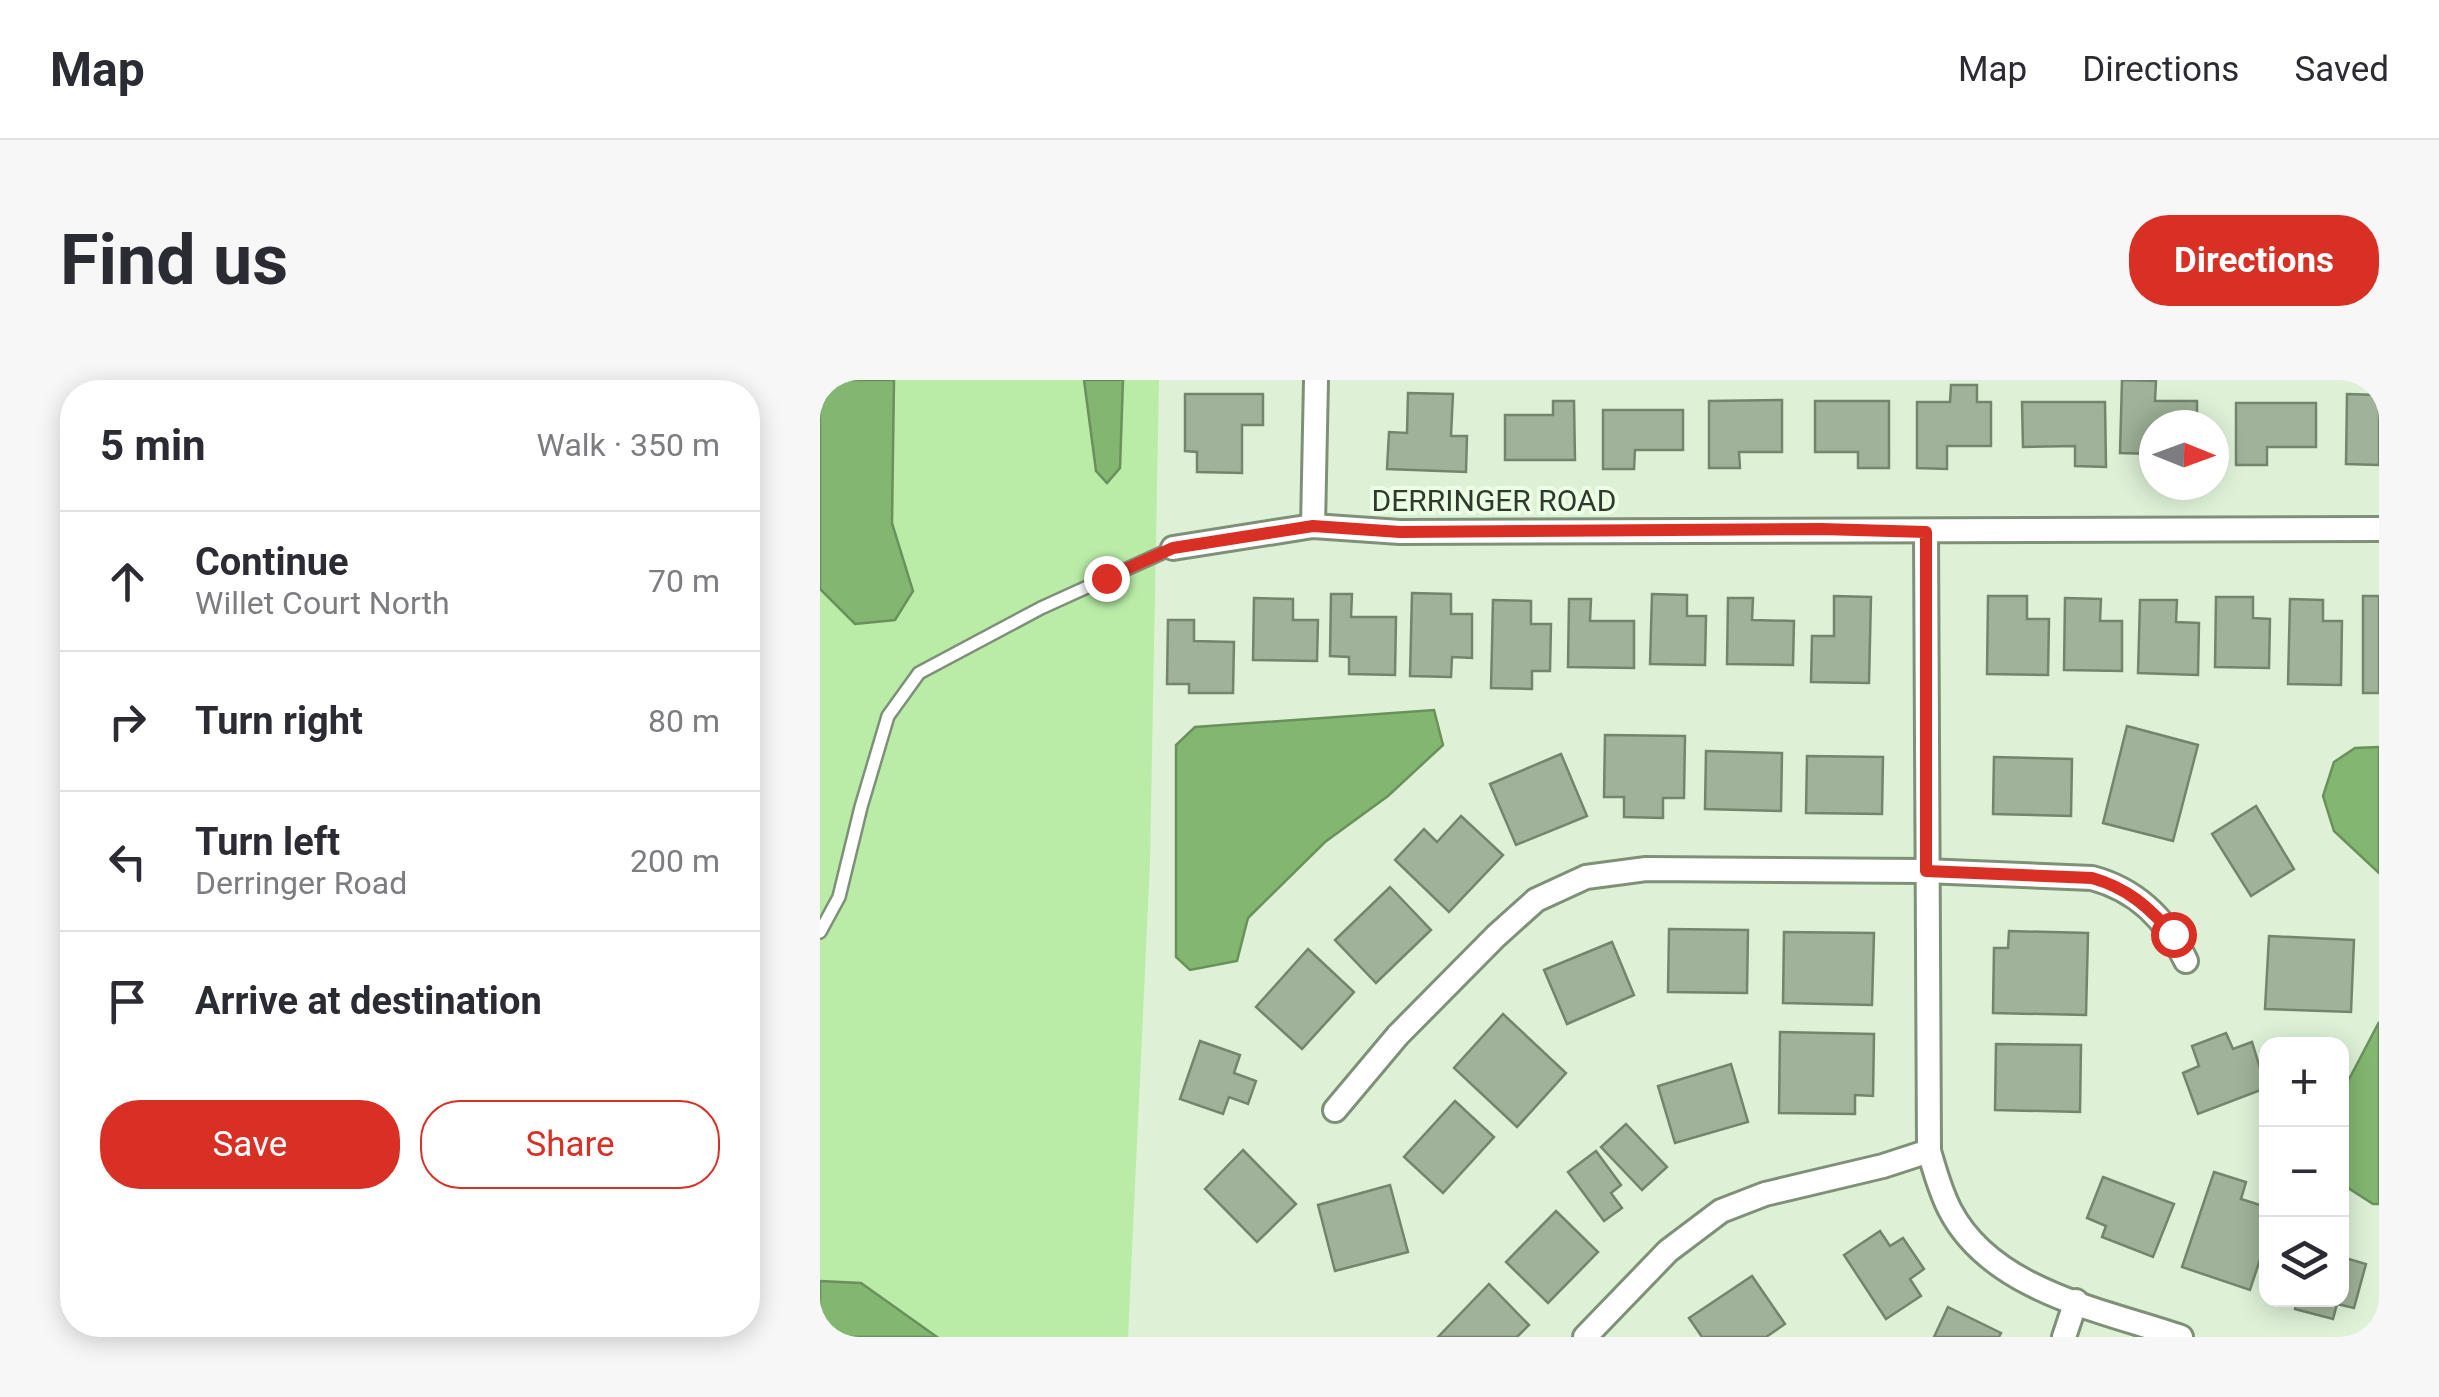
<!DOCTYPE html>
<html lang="en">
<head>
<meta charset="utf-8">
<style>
	:root { --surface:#fff; --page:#f7f7f7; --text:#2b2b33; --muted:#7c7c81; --line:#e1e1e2; --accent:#d93025 }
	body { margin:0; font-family:Roboto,sans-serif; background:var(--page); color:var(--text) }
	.controls { position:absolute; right:30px; bottom:30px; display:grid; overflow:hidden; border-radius:20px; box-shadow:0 5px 25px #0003 }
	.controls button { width:90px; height:90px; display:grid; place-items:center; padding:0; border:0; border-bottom:2px solid var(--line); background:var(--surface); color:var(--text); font:50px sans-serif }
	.compass { position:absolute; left:1319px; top:30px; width:90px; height:90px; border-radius:50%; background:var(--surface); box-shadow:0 5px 25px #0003; rotate:91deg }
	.stop { position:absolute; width:30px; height:30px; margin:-22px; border:8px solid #d93025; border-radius:50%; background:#fff }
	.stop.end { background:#d93025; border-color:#fff; box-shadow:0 2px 10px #0008 }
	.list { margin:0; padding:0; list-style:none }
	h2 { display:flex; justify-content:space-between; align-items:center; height:130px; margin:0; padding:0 40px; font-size:42px }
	h2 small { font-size:32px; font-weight:400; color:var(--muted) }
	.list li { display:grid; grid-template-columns:65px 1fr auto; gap:30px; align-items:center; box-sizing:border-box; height:140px; padding:0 40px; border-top:2px solid var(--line) }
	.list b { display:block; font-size:38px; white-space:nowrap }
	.list p { margin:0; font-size:32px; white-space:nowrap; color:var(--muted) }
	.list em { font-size:32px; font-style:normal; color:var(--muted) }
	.actions { display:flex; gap:20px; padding:30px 40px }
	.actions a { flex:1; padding:22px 0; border:2px solid var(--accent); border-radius:40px; text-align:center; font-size:35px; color:var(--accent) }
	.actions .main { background:var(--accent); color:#fff }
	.icon { flex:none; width:55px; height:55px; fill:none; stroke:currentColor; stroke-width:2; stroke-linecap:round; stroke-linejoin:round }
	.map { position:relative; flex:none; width:1559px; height:957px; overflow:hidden; border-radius:40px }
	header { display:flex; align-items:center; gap:60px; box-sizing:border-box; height:140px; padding:0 50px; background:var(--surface); border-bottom:2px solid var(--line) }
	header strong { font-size:48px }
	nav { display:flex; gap:55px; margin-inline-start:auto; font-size:35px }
	.intro { display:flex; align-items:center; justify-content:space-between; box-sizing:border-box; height:240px; padding:0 60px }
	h1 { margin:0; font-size:70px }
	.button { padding:25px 45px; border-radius:40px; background:var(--accent); color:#fff; font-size:35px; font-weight:700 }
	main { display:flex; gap:60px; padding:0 60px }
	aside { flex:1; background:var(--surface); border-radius:40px; box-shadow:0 5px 25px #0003 }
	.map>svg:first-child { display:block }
</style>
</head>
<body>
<header>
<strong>Map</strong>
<nav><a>Map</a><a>Directions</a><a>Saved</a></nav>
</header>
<div class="intro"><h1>Find us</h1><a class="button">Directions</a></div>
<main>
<aside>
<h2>5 min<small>Walk · 350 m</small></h2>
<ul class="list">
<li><svg class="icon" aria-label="ahead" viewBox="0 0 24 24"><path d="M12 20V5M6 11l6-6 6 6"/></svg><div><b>Continue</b><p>Willet Court North</p></div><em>70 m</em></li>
<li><svg class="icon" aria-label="right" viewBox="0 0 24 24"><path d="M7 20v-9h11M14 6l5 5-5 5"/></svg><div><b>Turn right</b></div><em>80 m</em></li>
<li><svg class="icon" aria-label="left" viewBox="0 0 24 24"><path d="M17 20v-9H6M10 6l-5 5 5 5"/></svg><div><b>Turn left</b><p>Derringer Road</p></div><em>200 m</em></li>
<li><svg class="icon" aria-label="arrive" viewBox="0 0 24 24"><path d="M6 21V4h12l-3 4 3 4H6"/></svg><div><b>Arrive at destination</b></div></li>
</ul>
<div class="actions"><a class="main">Save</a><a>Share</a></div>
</aside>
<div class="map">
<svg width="1559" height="957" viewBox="0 0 1559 957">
	<rect width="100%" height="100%" fill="#def1d7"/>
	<polygon fill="#baeca8" points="0,0 339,0 330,483 308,957 0,957"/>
	<g fill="#83b670" stroke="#6a905c" stroke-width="2.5">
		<polygon points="16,0 74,0 72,143 93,211 75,240 35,244 0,209 0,27"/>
		<polygon points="264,0 303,0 300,88 287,103 276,91"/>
		<polygon points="614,330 623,365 568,416 505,462 428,538 417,581 370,590 356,577 356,365 375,347"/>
		<polygon points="1559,367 1559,493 1514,451 1503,416 1514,382 1535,368"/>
		<polygon points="1559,642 1559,824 1553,824 1522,804 1522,795 1527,703"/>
		<polygon points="0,901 41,903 117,957 0,957"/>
	</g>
	<g fill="#a0b299" stroke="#74856e" stroke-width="2.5">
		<polygon points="1302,0 1336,1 1335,21 1377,21 1377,45 1334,45 1334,74 1300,73"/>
		<polygon points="1131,5 1157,5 1157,22 1171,22 1171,66 1127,66 1127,89 1097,88 1097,22 1130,22"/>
		<polygon points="588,13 633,14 631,56 647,56 646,92 567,89 569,52 587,53"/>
		<polygon points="365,14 443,14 443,45 422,45 422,93 377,92 377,72 365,71"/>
		<polygon points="1527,14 1559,15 1559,85 1526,84"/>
		<polygon points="962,20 962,72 919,72 920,88 889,88 889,21"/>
		<polygon points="733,21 754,21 755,80 685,80 685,35 733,35"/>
		<polygon points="995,21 1069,21 1069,88 1038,88 1038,72 995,72"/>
		<polygon points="1202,22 1285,22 1286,87 1255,86 1255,66 1203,67"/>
		<polygon points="1416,23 1496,23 1496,67 1447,67 1447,85 1416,85"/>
		<polygon points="783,30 863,30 863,70 815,70 814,89 783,89"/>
		<polygon points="592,213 631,214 631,234 652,234 652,278 632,277 631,297 590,296"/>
		<polygon points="511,214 532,214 531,237 576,237 575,295 529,294 529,277 510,276"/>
		<polygon points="832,214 867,215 867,236 886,236 885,285 830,284"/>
		<polygon points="1014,216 1051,217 1049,303 991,302 992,256 1014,256"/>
		<polygon points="1168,216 1207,216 1207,239 1229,239 1228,295 1167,294"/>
		<rect x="1543" y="216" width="16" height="97"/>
		<polygon points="1396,217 1433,217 1433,238 1450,239 1449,288 1395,287"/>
		<polygon points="434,218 473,219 473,240 498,240 497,281 433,280"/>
		<polygon points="908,218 933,218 932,240 974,241 973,285 907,284"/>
		<polygon points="1245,218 1281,219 1280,241 1302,241 1302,291 1244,290"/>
		<polygon points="749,219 771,219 770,241 814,241 814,288 748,287"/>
		<polygon points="1470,219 1503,220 1503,241 1522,241 1521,305 1468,304"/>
		<polygon points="673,220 711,221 711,244 731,244 730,291 712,291 712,309 671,308"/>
		<polygon points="1320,220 1357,220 1356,242 1379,243 1378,295 1318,293"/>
		<polygon points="348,240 374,240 374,261 414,262 413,313 369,313 369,304 347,304"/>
		<polygon points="1307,346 1378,365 1353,461 1283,443"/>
		<polygon points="785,355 865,356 864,418 843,418 843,438 804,437 804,417 784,417"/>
		<polygon points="886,371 962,373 961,431 885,429"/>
		<polygon points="741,374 767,436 696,465 670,404"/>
		<polygon points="987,376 1063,377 1062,434 986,433"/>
		<polygon points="1174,377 1252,379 1251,436 1173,434"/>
		<polygon points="1436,426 1474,489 1431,516 1392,454"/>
		<polygon points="641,436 683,475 629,532 575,480 604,449 617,462"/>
		<polygon points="570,507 611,550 556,603 515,560"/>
		<polygon points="849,549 928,550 927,613 848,612"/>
		<polygon points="1189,551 1268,553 1266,635 1173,633 1174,568 1188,568"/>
		<polygon points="964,552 1054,553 1052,625 963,623"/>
		<polygon points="1449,556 1534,560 1531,632 1445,629"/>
		<polygon points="792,562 814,615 747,644 724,590"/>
		<polygon points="488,569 534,612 482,669 436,627"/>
		<polygon points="683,634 746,693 697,747 634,688"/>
		<polygon points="960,652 1054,654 1053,716 1035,715 1035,734 959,733"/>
		<polygon points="1406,653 1413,669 1432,662 1446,708 1378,734 1363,693 1379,686 1372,666"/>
		<polygon points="380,661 420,675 414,693 436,701 428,724 409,717 403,734 360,719"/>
		<polygon points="1176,664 1261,665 1260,732 1175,730"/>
		<polygon points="911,684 928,742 855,763 838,706"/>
		<polygon points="635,721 674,757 623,813 584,777"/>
		<polygon points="806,744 847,787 822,810 781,767"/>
		<polygon points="423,770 476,824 437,862 385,809"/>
		<polygon points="776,771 801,805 791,813 802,828 784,841 748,792"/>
		<polygon points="1394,792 1426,802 1421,819 1446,827 1446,861 1430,910 1362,887"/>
		<polygon points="1283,797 1354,824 1333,877 1282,857 1286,846 1267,838"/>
		<polygon points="570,805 588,872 515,891 498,825"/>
		<polygon points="736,831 778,872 728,923 686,882"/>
		<polygon points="1060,851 1070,866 1083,858 1104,889 1090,899 1101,916 1066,939 1024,875"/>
		<polygon points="1522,877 1546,884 1534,928 1517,924 1513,939 1475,929 1477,919 1522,919"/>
		<polygon points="932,896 965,944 946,957 882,957 869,938"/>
		<polygon points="669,904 709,945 697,957 618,957"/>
		<polygon points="1128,927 1181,953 1179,957 1114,957"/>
	</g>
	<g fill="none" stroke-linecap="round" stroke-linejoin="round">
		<defs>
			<polyline id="service" points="0,552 19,517 41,427 68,336 99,293 221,228 353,168"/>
			<g id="minor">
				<polyline points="493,146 496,0"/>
				<path d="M1106,153L1109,771C1115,791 1120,811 1130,830C1172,911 1282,930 1361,957"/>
				<polyline points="353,168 493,146 580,152 1559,149"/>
				<path d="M515,730L578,655L676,556L716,520L766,497L826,489L1105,491L1272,498C1317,510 1346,539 1366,581"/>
				<polyline points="765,957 848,871 901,831 945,814 1063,786 1109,771"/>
				<polyline points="1244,957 1256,921"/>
			</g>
		</defs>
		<use href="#service" stroke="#7f9078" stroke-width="16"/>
		<use href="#minor" stroke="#7f9078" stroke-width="28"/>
		<use href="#service" stroke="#fff" stroke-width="11"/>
		<use href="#minor" stroke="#fff" stroke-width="22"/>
	</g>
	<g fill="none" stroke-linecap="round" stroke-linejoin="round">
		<path stroke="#d93025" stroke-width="12" d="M286,198L353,168L493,146L580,152L1001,149L1106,152V491L1272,498C1308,508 1328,527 1353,554"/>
	</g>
	<g text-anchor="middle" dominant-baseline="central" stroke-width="8" stroke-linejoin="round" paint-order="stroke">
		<g font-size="30" fill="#31392f" stroke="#ebffe4">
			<text x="674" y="120">DERRINGER ROAD</text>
		</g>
	</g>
</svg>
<div class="controls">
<button>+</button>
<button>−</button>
<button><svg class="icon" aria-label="layers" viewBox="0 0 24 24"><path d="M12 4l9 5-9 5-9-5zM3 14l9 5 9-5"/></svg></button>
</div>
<svg class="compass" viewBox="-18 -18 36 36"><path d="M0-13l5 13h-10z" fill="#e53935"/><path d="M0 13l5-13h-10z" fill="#7c7c81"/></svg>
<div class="stop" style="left:1353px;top:554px"></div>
<div class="stop end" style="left:286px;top:198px"></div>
</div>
</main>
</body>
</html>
